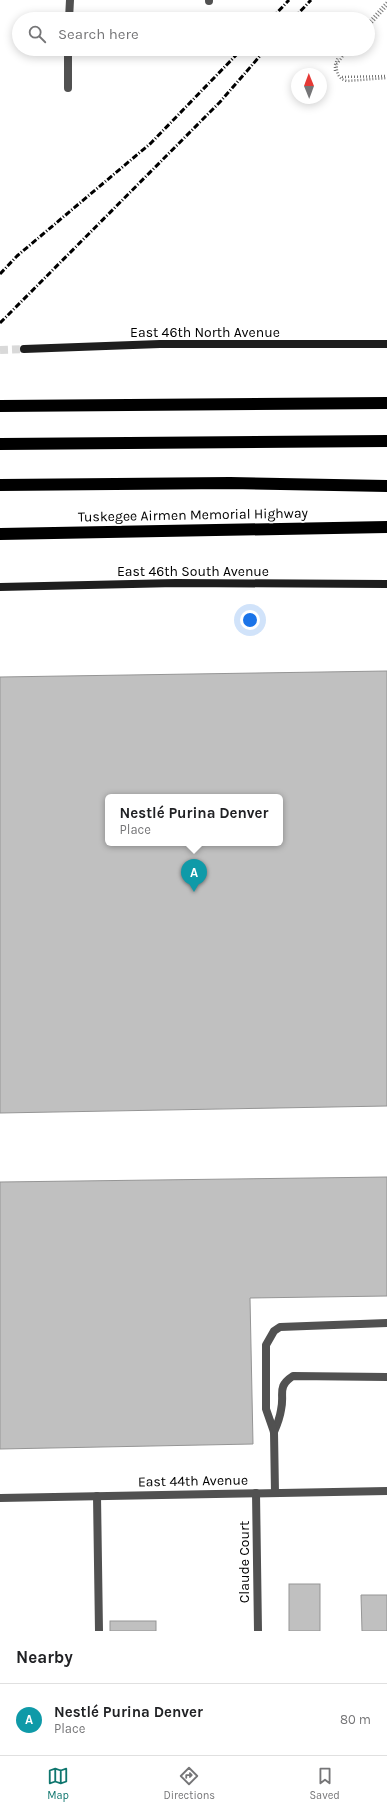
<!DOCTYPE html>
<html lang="en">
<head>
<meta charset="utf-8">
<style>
	:root { --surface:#fff; --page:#f6f6f6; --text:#202124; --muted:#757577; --line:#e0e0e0; --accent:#0f766e }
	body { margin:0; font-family:Karla,sans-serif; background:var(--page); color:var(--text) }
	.compass { position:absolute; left:291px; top:68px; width:36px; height:36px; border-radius:50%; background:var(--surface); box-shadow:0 2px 10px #0003; rotate:359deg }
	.you { position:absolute; left:250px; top:620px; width:14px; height:14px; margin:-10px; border:3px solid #fff; border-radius:50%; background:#1a73e8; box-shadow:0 0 0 6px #1a73e833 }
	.badge { display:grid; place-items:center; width:26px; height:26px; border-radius:50%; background:var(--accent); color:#fff; font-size:13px; font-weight:700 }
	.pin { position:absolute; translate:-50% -33px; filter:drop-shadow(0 1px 2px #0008) }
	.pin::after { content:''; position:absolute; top:21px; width:14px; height:12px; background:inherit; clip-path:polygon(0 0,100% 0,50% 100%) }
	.popup { position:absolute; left:105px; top:794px; width:178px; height:52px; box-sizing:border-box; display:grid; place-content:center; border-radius:6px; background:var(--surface); filter:drop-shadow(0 1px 3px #0005); font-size:13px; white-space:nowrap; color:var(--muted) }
	.popup b { font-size:15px; color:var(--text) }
	.popup::after { content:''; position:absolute; left:50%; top:100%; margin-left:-8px; border:8px solid transparent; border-top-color:var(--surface) }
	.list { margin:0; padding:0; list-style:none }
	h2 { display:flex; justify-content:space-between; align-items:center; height:52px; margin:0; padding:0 16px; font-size:17px }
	h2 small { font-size:13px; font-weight:400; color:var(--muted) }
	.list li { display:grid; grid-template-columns:26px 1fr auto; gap:12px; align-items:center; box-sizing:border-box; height:72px; padding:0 16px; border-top:1px solid var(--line) }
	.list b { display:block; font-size:15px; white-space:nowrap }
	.list p { margin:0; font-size:13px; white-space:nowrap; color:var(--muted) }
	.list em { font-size:13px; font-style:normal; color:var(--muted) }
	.icon { flex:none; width:22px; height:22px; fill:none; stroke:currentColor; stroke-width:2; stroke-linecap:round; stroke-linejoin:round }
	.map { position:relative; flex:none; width:387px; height:1631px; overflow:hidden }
	.search { position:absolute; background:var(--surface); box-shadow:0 2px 10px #0003; left:12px; right:12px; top:12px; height:44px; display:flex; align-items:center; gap:10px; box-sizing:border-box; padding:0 14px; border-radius:22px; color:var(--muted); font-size:15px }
	.sheet { height:124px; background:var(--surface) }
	nav { display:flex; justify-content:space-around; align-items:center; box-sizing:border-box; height:56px; border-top:1px solid var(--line); background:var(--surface); font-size:11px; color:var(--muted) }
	nav a { display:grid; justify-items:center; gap:2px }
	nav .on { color:var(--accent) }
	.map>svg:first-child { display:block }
</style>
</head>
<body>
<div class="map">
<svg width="387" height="1631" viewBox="0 0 387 1631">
	<rect width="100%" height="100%" fill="#fff"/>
	<g fill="#c0c0c0" stroke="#959595" fill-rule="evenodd">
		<path d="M387,671V1106L0,1113V677ZM108,797H280V843H108Z"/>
		<polygon points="387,1177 387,1296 250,1298 253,1444 0,1449 0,1182"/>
		<rect x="289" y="1584" width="31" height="47"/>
		<polygon points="361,1595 387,1595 387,1631 362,1631"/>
		<rect x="110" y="1621" width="46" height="10"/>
	</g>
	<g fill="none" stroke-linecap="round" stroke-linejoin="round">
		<polyline stroke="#d9d9d9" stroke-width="8" stroke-dasharray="8 4" stroke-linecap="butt" points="0,350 24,349"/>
		<g stroke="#737373" stroke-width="2.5" stroke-dasharray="1 2" stroke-linecap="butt">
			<polyline points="368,23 387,2"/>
			<polyline points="368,27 387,6"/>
			<path d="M348,49L337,64C336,72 338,79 347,81L387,78"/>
			<polyline points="335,71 335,65 338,57"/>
			<polyline points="342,77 387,76"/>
		</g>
		<g stroke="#515151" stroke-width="8">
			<polyline points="209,0 209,1"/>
			<polyline points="69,19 70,0"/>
			<polyline points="68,88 68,49"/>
			<path d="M274,1432C277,1425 280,1417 281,1410C285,1394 276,1387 293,1376L387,1377"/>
			<polyline points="275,1493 274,1432 266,1409 266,1345 274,1331 280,1327 387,1323"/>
			<polyline points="97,1496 99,1631"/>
		</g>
		<g stroke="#515151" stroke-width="8">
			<polyline points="256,1493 258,1631"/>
			<polyline points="0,1498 387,1491"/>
		</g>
		<g stroke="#1e1e1e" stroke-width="8">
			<polyline points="24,349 160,344 387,344"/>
			<polyline points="0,587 176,583 387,584"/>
		</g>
		<g stroke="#000" stroke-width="12">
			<polyline points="0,406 387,403"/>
			<polyline points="0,444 387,441"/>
			<polyline points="0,485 230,483 387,486"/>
			<polyline points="0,534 387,527"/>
		</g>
		<g stroke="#000" stroke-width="3" stroke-dasharray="6 2 1 2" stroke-linecap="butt">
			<polyline points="271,19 289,0"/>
			<polyline points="293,19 311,0"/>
			<polyline points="0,274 17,256 151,143 242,49"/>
			<polyline points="0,323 220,102 266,49"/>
		</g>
	</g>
	<g text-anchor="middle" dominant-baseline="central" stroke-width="3.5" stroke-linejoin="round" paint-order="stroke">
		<g font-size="14" fill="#000" stroke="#fff">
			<text x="205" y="332">East 46th North Avenue</text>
			<text transform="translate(193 515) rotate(-1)">Tuskegee Airmen Memorial Highway</text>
			<text x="193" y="571">East 46th South Avenue</text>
			<text transform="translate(193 1481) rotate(-1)">East 44th Avenue</text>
			<text transform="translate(244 1562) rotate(-90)">Claude Court</text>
		</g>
	</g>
</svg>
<svg class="compass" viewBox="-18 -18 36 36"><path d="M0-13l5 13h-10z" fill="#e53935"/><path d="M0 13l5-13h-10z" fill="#757577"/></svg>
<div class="you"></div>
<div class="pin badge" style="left:194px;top:892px;background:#0f9aa8">A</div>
<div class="popup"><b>Nestlé Purina Denver</b>Place</div>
<div class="search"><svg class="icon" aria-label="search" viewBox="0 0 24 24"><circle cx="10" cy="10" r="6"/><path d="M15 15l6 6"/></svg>Search here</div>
</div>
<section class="sheet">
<h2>Nearby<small></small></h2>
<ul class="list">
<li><span class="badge" style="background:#0f9aa8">A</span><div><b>Nestlé Purina Denver</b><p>Place</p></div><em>80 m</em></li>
</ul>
</section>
<nav>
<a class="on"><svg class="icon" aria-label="map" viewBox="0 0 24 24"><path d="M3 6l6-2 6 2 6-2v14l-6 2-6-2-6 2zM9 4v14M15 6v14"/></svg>Map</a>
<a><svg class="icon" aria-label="directions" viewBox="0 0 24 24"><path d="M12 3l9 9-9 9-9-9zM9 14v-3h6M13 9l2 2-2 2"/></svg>Directions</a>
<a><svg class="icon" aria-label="saved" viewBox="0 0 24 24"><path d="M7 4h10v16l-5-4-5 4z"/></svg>Saved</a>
</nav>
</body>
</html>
